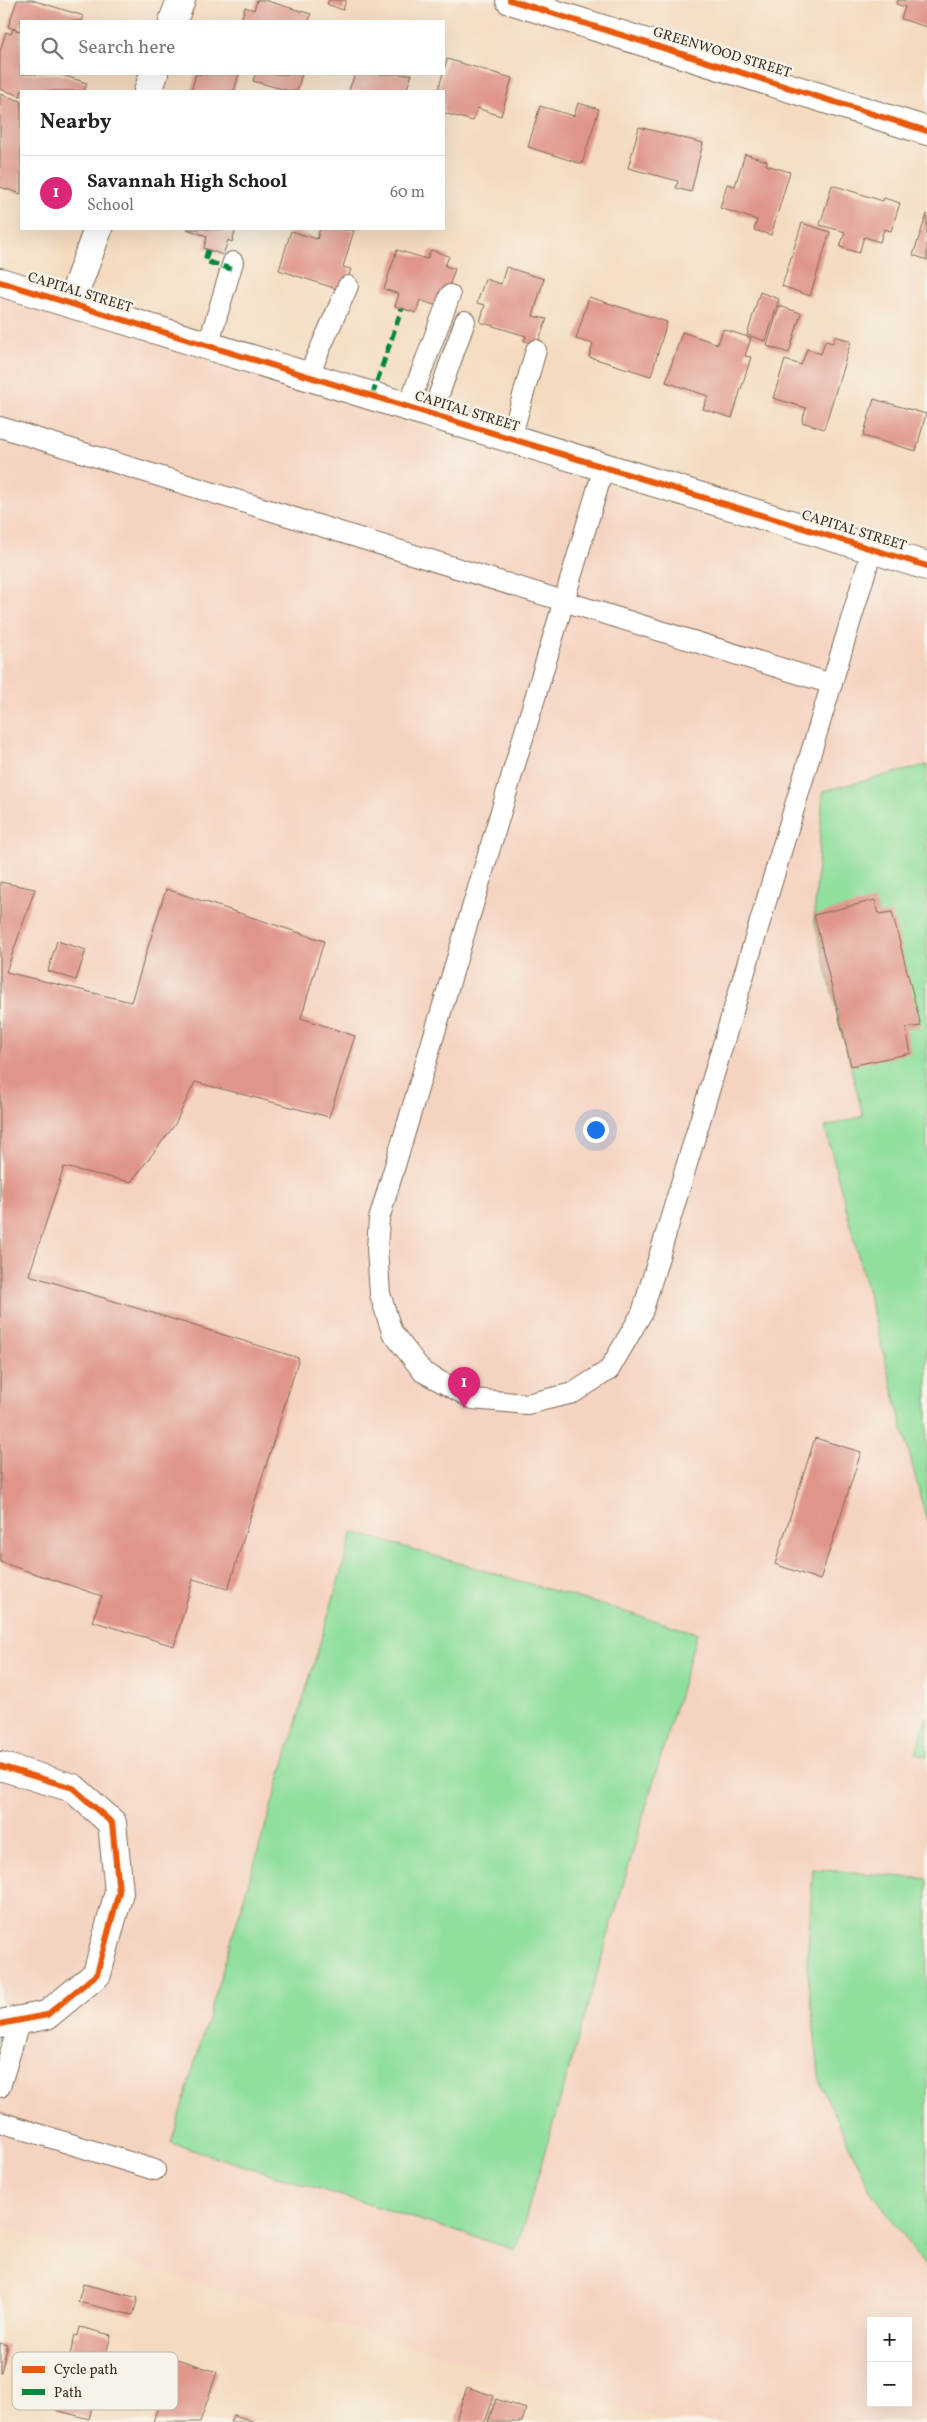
<!DOCTYPE html>
<html lang="en">
<head>
<meta charset="utf-8">
<style>
	:root { --surface:#fff; --page:#f6f6f6; --text:#222; --muted:#767676; --line:#e0e0e0; --accent:#db2777 }
	body { margin:0; font-family:Vollkorn,serif; background:var(--page); color:var(--text) }
	.controls { position:absolute; right:15px; bottom:15px; display:grid; overflow:hidden; border-radius:0px; box-shadow:0 5px 20px #0002 }
	.controls button { width:45px; height:45px; display:grid; place-items:center; padding:0; border:0; border-bottom:1px solid var(--line); background:var(--surface); color:var(--text); font:25px sans-serif }
	.you { position:absolute; left:595px; top:1129px; width:18px; height:18px; margin:-12px; border:4px solid #fff; border-radius:50%; background:#1a73e8; box-shadow:0 0 0 8px #1a73e833 }
	.badge { display:grid; place-items:center; width:32px; height:32px; border-radius:50%; background:var(--accent); color:#fff; font-size:16px; font-weight:700 }
	.pin { position:absolute; translate:-50% -41px; filter:drop-shadow(0 1px 2px #0008) }
	.pin::after { content:''; position:absolute; top:26px; width:18px; height:15px; background:inherit; clip-path:polygon(0 0,100% 0,50% 100%) }
	.list { margin:0; padding:0; list-style:none }
	h2 { display:flex; justify-content:space-between; align-items:center; height:65px; margin:0; padding:0 20px; font-size:21px }
	h2 small { font-size:16px; font-weight:400; color:var(--muted) }
	.list li { display:grid; grid-template-columns:32px 1fr auto; gap:15px; align-items:center; box-sizing:border-box; height:75px; padding:0 20px; border-top:1px solid var(--line) }
	.list b { display:block; font-size:19px; white-space:nowrap }
	.list p { margin:0; font-size:16px; white-space:nowrap; color:var(--muted) }
	.list em { font-size:16px; font-style:normal; color:var(--muted) }
	.icon { flex:none; width:28px; height:28px; fill:none; stroke:currentColor; stroke-width:2; stroke-linecap:round; stroke-linejoin:round }
	.map { position:relative; flex:none; width:927px; height:2422px; overflow:hidden }
	.search { position:absolute; background:var(--surface); box-shadow:0 5px 20px #0002; left:20px; top:20px; width:425px; height:55px; display:flex; align-items:center; gap:12px; box-sizing:border-box; padding:0 18px; border-radius:0px; color:var(--muted); font-size:19px }
	.panel { position:absolute; background:var(--surface); box-shadow:0 5px 20px #0002; left:20px; top:90px; width:425px; height:140px; border-radius:0px }
	.map>svg:first-child { display:block }
</style>
</head>
<body>
<div class="map">
<svg width="927" height="2422" viewBox="0 0 927 2422">
	<rect width="100%" height="100%" fill="#f7f3e8"/>
	<filter id="ink" filterUnits="userSpaceOnUse"><feTurbulence type="fractalNoise" baseFrequency=".02" numOctaves="2"/><feDisplacementMap in="SourceGraphic" scale="10" xChannelSelector="R" yChannelSelector="G"/><feConvolveMatrix kernelMatrix="1 2 1 2 8 2 1 2 1" color-interpolation-filters="sRGB"/></filter>
	<filter id="wash" filterUnits="userSpaceOnUse"><feTurbulence type="fractalNoise" baseFrequency=".0096" numOctaves="4" result="noise"/><feDisplacementMap in="SourceGraphic" scale="20" xChannelSelector="R" yChannelSelector="G"/><feGaussianBlur stdDeviation="1.12" result="paint"/><feColorMatrix in="noise" values="0 0 0 0 0 0 0 0 0 0 0 0 0 0 0 0 0 1.4 0 .05"/><feComposite in="paint" operator="in"/></filter>
	<g filter="url(#wash)">
		<rect width="100%" height="100%" fill="#f4dbbf"/>
		<path fill="#f5d3c1" fill-rule="evenodd" d="M0,293L927,591V2422H671L0,2225ZM871,2321H908V2403H871Z"/>
		<g fill="#90df9d" stroke="#66845e">
			<polygon points="927,765 927,1522 825,1127 863,1116 814,920 823,791"/>
			<polygon points="353,1532 697,1633 516,2250 171,2143"/>
			<polygon points="927,1716 927,1756 916,1753"/>
			<polygon points="813,1869 927,1879 927,2269 870,2190 820,2083 807,1965"/>
		</g>
		<g id="blocks">
			<g fill="#e0958a">
				<polygon points="17,0 32,0 84,16 82,21 21,21 21,31 8,27"/>
				<polygon points="257,0 264,0 311,14 309,21 241,21 245,7 254,10"/>
				<polygon points="329,0 346,0 343,10 327,4"/>
				<polygon points="898,0 927,0 927,27 901,19 905,7 896,4"/>
				<polygon points="13,29 21,32 21,74 59,74 87,83 84,91 21,91 21,96 0,89 0,51 6,32 11,34"/>
				<polygon points="447,59 512,78 501,116 477,108 473,121 444,113 444,91 438,91"/>
				<polygon points="196,74 239,74 234,91 191,91"/>
				<polygon points="255,74 302,74 297,91 289,91 253,81"/>
				<polygon points="355,74 412,74 406,91 353,91 349,90"/>
				<polygon points="0,94 21,101 21,194 0,187"/>
				<polygon points="578,103 599,109 582,164 528,147 540,106 574,116"/>
				<polygon points="639,127 703,143 691,192 676,188 678,181 628,168"/>
				<polygon points="745,154 767,161 766,165 790,172 771,235 754,230 757,220 720,208 727,184 735,186"/>
				<polygon points="832,185 883,201 884,198 900,203 891,231 884,229 880,242 864,237 859,253 840,247 845,232 820,225"/>
				<polygon points="927,214 927,260 913,255"/>
				<polygon points="802,223 830,232 810,296 782,286"/>
				<polygon points="187,229 236,229 232,242 228,240 223,255 204,248 207,236"/>
				<polygon points="320,229 354,230 343,267 351,269 343,291 279,270 291,231 317,239"/>
				<polygon points="397,250 427,259 431,250 449,256 445,266 455,269 442,308 420,300 416,313 395,306 399,294 384,289"/>
				<polygon points="506,267 544,279 533,316 547,319 537,345 524,341 526,336 480,322 485,305 477,303 485,279 501,284"/>
				<polygon points="760,292 779,299 766,341 747,335"/>
				<polygon points="589,297 667,322 651,376 589,357 593,344 576,339"/>
				<polygon points="779,306 801,313 789,353 767,346"/>
				<polygon points="723,329 751,338 745,356 751,357 732,418 703,409 708,396 666,382 682,332 718,344"/>
				<polygon points="835,336 851,341 824,429 802,422 806,408 773,398 785,360 801,365 807,349 821,354 825,341 833,343"/>
				<polygon points="874,399 926,414 916,451 863,436"/>
				<polygon points="0,882 35,889 6,972 131,1002 166,889 324,941 301,1018 355,1036 329,1117 195,1082 174,1126 131,1182 64,1167 29,1275 299,1358 228,1589 193,1579 174,1646 92,1621 102,1596 0,1562"/>
				<polygon points="875,900 879,914 892,912 921,1026 906,1028 911,1053 851,1066 814,915"/>
				<polygon points="57,941 86,950 76,980 48,971"/>
				<polygon points="815,1438 861,1452 820,1580 775,1564"/>
				<polygon points="83,2284 138,2298 133,2315 78,2302"/>
				<polygon points="80,2327 111,2335 89,2419 56,2410 75,2335 78,2336"/>
				<polygon points="0,2343 8,2345 1,2372 0,2372"/>
				<polygon points="174,2358 217,2372 200,2422 153,2422"/>
				<polygon points="467,2387 494,2396 485,2422 455,2422"/>
				<polygon points="496,2399 526,2409 522,2422 488,2422"/>
				<polygon points="233,2415 255,2422 230,2422"/>
			</g>
		</g>
	</g>
	<g filter="url(#ink)">
		<use href="#blocks" fill-opacity="0" stroke="#7c6856" stroke-width="1"/>
		<g fill="none" stroke-linecap="round" stroke-linejoin="round">
			<defs>
				<g id="service">
					<polyline points="208,345 233,262"/>
					<polyline points="308,376 348,286"/>
					<polyline points="408,407 450,295"/>
					<polyline points="432,414 465,321"/>
					<polyline points="0,427 832,684"/>
					<polyline points="511,438 536,350"/>
					<polyline points="604,467 379,1219 377,1249 380,1294 392,1332 423,1372 473,1399 527,1404 573,1393 609,1370 642,1313 872,550"/>
					<polyline points="0,2087 20,2020"/>
					<polyline points="0,2122 155,2170"/>
				</g>
				<g id="minor">
					<polyline points="510,0 927,131"/>
					<polyline points="173,21 181,0"/>
					<polyline points="148,91 154,74"/>
					<polyline points="0,282 927,566"/>
					<polyline points="71,303 98,229"/>
					<polyline points="0,1766 73,1788 112,1823 119,1892 97,1974 47,2015 0,2024"/>
				</g>
			</defs>
			<use href="#service" stroke="#7c6856" stroke-width="22"/>
			<use href="#minor" stroke="#7c6856" stroke-width="30"/>
			<use href="#service" stroke="#fff" stroke-width="20"/>
			<use href="#minor" stroke="#fff" stroke-width="28"/>
			<g stroke="#00873e" stroke-width="5" stroke-dasharray="10 5" stroke-linecap="butt">
				<polyline points="208,250 205,261 231,269"/>
				<polyline points="372,396 402,308"/>
			</g>
			<defs>
				<g id="cycleway">
					<polyline points="510,0 927,131"/>
					<polyline points="0,282 927,566"/>
					<polyline points="0,1766 73,1788 112,1823 119,1892 97,1974 47,2015 0,2024"/>
				</g>
			</defs>
			<use href="#cycleway" stroke="#f7f3e8" stroke-width="9"/>
			<use href="#cycleway" stroke="#e8590c" stroke-width="6"/>
		</g>
	</g>
	<g text-anchor="middle" dominant-baseline="central" stroke-width="5" stroke-linejoin="round" paint-order="stroke">
		<g font-size="14" fill="#3b2a1e" stroke="#f7f3e8">
			<text transform="translate(722 53) rotate(17)">GREENWOOD STREET</text>
			<text transform="translate(80 293) rotate(17)">CAPITAL STREET</text>
			<text transform="translate(467 412) rotate(17)">CAPITAL STREET</text>
			<text transform="translate(854 531) rotate(17)">CAPITAL STREET</text>
		</g>
	</g>
	<rect x="12" y="2352" width="166" height="58" rx="8" fill="#f7f3e8" stroke="#bfb7ab" stroke-width="1"/>
	<rect x="22" y="2366" width="23" height="7" fill="#e8590c"/>
	<rect x="22" y="2389" width="23" height="6" fill="#00873e"/>
	<g font-size="14" fill="#3b2a1e">
		<text x="54" y="2374">Cycle path</text>
		<text x="54" y="2397">Path</text>
	</g>
</svg>
<div class="controls">
<button>+</button>
<button>−</button>
</div>
<div class="you"></div>
<div class="pin badge" style="left:464px;top:1408px">1</div>
<div class="search"><svg class="icon" aria-label="search" viewBox="0 0 24 24"><circle cx="10" cy="10" r="6"/><path d="M15 15l6 6"/></svg>Search here</div>
<section class="panel">
<h2>Nearby<small></small></h2>
<ul class="list">
<li><span class="badge">1</span><div><b>Savannah High School</b><p>School</p></div><em>60 m</em></li>
</ul>
</section>
</div>
</body>
</html>
